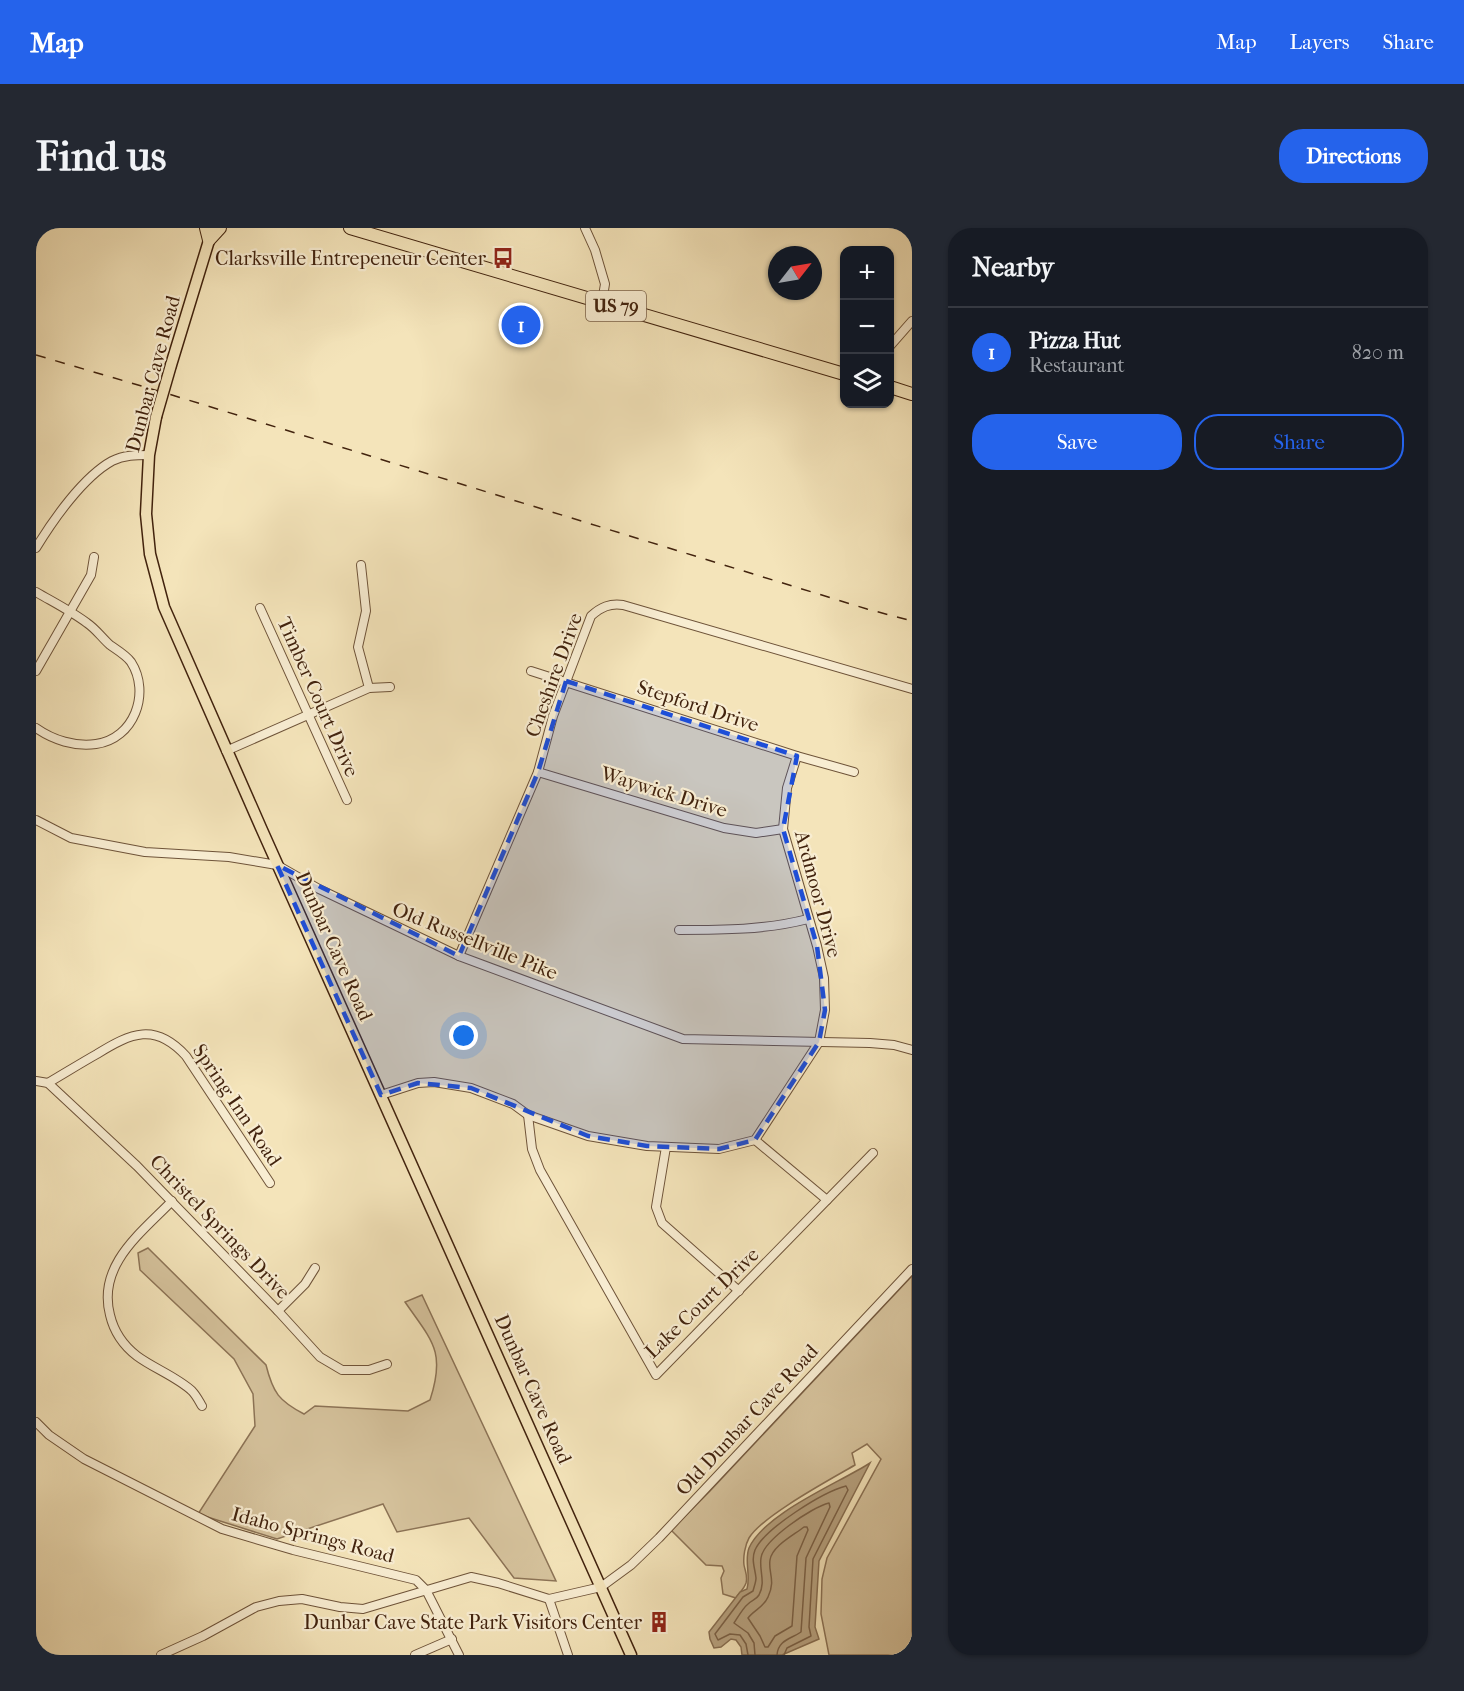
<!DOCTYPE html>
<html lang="en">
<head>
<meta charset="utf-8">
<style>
	:root { --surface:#171b24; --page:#242831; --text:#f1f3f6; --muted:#9ea1a6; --line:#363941; --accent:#2563eb }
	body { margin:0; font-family:"IM FELL French Canon",serif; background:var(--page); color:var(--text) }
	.controls { position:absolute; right:18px; top:18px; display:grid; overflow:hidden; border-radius:12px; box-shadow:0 2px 4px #0004 }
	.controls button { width:54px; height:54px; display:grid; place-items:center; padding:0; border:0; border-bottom:2px solid var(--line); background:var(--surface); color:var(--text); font:30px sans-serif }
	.compass { position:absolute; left:732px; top:18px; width:54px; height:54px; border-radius:50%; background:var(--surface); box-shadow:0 2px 4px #0004; rotate:59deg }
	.you { position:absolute; left:428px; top:808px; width:21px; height:21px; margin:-15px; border:4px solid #fff; border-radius:50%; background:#1a73e8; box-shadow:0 0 0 9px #1a73e833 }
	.badge { display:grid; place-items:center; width:39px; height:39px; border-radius:50%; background:var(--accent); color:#fff; font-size:20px; font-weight:700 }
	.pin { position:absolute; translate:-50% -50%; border:3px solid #fff; box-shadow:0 2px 6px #0006 }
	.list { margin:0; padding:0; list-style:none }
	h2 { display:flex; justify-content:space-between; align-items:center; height:78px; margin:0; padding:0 24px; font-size:26px }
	h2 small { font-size:20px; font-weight:400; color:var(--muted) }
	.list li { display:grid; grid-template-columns:39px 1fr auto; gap:18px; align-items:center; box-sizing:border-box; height:90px; padding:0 24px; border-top:2px solid var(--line) }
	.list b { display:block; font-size:22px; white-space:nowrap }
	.list p { margin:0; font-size:20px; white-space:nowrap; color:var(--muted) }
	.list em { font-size:20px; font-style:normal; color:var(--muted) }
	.actions { display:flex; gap:12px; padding:18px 24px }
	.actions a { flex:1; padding:14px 0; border:2px solid var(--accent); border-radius:24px; text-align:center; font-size:21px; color:var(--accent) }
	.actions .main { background:var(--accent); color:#fff }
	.icon { flex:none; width:33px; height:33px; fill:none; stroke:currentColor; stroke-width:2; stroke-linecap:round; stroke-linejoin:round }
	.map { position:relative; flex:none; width:876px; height:1427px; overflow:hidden; border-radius:24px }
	header { display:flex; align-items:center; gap:36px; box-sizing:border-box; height:84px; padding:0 30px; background:var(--accent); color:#fff }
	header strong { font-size:28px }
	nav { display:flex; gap:33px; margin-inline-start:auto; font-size:21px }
	.intro { display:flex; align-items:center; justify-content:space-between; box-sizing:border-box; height:144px; padding:0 36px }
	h1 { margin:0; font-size:42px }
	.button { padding:15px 27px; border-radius:24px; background:var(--accent); color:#fff; font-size:21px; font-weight:700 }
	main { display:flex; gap:36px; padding:0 36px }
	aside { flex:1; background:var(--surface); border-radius:24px; box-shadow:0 2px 4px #0004 }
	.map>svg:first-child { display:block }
</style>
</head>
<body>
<header>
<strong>Map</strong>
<nav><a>Map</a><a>Layers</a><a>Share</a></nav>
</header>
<div class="intro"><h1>Find us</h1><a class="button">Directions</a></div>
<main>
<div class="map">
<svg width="876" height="1427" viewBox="0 0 876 1427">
	<rect width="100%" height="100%" fill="#f4e4ba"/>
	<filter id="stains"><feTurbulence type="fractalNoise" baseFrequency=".00333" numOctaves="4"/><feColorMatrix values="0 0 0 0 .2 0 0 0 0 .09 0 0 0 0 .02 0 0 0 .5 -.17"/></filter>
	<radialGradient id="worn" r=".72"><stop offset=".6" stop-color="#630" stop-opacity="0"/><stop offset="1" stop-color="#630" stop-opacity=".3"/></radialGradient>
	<g fill="#d6c39d" stroke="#8c7356" stroke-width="1.5">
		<path d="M112,1020L230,1137C237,1165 243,1173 268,1186L279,1178L372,1183L394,1172C410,1123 396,1113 369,1074L386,1067L520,1353L478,1350L433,1290L361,1304L347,1276L241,1311L162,1286L219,1198L217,1166L198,1131L104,1042L102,1025Z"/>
		<path d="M876,1048V1427H793L785,1386L786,1351L791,1330L845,1231L831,1216L816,1225L819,1237C795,1251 726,1288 713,1310C709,1317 707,1329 708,1337C709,1343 712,1348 710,1355C708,1361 703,1365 700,1370L687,1366L685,1350L688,1343L686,1338L670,1337L635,1302L674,1263Z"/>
	</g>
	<path fill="#b7a280" stroke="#886f52" stroke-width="1.5" d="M834,1235L783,1333L779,1399L783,1411L746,1427H706L705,1419L700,1412L695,1411L685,1419L678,1420L674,1411L673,1404L704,1364L711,1361C715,1347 708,1333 713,1320C729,1285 801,1256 834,1235Z"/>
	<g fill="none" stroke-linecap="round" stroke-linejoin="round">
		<g stroke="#7c6247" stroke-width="1.5">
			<path d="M768,1299H771L772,1302L761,1328L756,1398L739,1408L732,1419H729L724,1408L712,1390C718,1382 728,1379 732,1369C740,1352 732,1345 734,1332C736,1318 758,1307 768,1299Z"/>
			<path d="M712,1427L710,1416L704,1407L694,1406L682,1412L679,1406L707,1369L717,1363C718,1359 720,1354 720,1350C719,1340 715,1332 719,1322C729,1300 787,1264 810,1258L812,1262L777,1331L773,1399L775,1408L751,1420L748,1427"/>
			<path d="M719,1427L718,1415L712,1405L698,1395C702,1389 707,1380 712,1376C716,1372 720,1372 723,1367C730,1354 723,1343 725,1330C727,1312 776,1279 793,1275L794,1279L770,1330L765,1404C755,1411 742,1412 741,1427"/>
		</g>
		<defs>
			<g id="minor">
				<polyline points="549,0 559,22 569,56 566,74"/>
				<polyline points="854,118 876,93"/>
				<path d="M0,320C17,292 47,249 76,233C88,227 100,227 113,227"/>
				<polyline points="325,337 330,383 322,419 333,460"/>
				<path d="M0,364C17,374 35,383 51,395C60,401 66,410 74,417C81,422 90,427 95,434C115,465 98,511 60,516C39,519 17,512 0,500"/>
				<polyline points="224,380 311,572"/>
				<polyline points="0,443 55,347 58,329"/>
				<polyline points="495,443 761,528 818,544"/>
				<polyline points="190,523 333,460 354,459"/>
				<polyline points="502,544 688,600 720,605 747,601"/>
				<polyline points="0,592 35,610 109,624 193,629 241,637 283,661 423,728 647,811 834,815 858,817 876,822"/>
				<path d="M643,702C687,702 729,702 772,691"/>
				<path d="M423,728L502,544L517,488L555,388C565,379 574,375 587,377L876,461"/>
				<polyline points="0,853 12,855 101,938 242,1083 284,1129 306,1142 333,1142 351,1136"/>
				<path d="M12,855C29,845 45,835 61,826C95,805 119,794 150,828L234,955"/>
				<polyline points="345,867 382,855 398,854 435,860 477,876 492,887 552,908 611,918 683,921 719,912 783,814 789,782 788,750 781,718 747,601 751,560 761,528"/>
				<polyline points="492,887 496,921 504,942 620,1147 837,925"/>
				<polyline points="719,912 791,972"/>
				<polyline points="630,919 620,979 626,995 703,1063"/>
				<path d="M136,973C105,1005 61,1037 74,1087C78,1104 88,1118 101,1128C117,1140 141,1149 156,1163C160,1167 163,1173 166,1178"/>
				<polyline points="242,1083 269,1056 279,1040"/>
				<polyline points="0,1194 13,1207 48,1231 186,1301 257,1322 380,1352 390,1362 423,1427"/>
				<polyline points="513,1371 532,1427"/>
				<polyline points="125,1427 167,1408 220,1379 243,1373 266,1371 304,1379 327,1381 435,1349 462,1355 513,1371 565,1359 595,1337 623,1310 876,1041"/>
				<polyline points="379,1427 416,1411"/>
			</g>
			<g id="major">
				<polyline points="135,137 175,6"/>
				<polyline points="120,189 113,227 110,286 114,326 128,379 226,602 595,1427"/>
			</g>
			<g id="highway">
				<polyline points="170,0 173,12 184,0"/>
				<polyline points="314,0 808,146"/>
				<polyline points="854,159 876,166"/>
			</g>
		</defs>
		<use href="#minor" stroke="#6e5339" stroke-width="10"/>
		<use href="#major" stroke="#42230e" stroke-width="13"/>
		<use href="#highway" stroke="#42230e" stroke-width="14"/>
		<use href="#minor" stroke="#f8edd2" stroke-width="8"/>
		<use href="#major" stroke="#f4e4ba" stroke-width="10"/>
		<use href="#highway" stroke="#f4e4ba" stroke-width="12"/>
		<polyline stroke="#42230e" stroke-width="1.5" stroke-dasharray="10 10" stroke-linecap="butt" points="0,127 136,167 831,381 876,393"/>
		<defs>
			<polyline id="major-bridge" points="120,189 135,137"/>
		</defs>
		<use href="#major-bridge" stroke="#42230e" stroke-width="13" stroke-linecap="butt"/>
		<use href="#major-bridge" stroke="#f4e4ba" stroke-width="10"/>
	</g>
	<path fill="#1d4ed8" fill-opacity="0.2" stroke="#1d4ed8" stroke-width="4.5" stroke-dasharray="12 8" stroke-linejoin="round" d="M530,453L761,528L747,601L781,718L789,782L783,814L719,912L683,921L611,918L552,908L435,860L382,855L345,867L241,637L423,728L502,544Z"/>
	<defs>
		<symbol id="bus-bare" viewBox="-9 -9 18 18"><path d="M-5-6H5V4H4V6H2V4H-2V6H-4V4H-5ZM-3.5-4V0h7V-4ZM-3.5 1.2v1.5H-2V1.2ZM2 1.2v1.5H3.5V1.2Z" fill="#8f2418" stroke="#f8edd2" stroke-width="2.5" paint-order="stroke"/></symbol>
		<symbol id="building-bare" viewBox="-9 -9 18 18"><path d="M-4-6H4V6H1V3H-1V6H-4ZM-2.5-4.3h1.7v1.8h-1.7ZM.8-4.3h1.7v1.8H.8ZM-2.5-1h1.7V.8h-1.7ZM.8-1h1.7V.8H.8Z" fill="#8f2418" stroke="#f8edd2" stroke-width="2.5" paint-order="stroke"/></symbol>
	</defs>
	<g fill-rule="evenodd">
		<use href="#bus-bare" x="452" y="15" width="30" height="30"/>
		<use href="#building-bare" x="608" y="1379" width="30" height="30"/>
	</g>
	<g text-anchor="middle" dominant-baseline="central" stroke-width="4.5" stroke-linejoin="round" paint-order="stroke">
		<rect fill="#f8edd2" stroke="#796049" stroke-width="1.5" x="550" y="63" width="60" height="30" rx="4.5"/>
		<g font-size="18" font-weight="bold" fill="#42230e">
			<text x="580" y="78">US 79</text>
		</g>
		<g font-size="20" fill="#42230e" stroke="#f8edd2" text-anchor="end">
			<text x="450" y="30">Clarksville Entrepeneur Center</text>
			<text x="606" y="1394">Dunbar Cave State Park Visitors Center</text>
		</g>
		<g font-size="20" fill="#42230e" stroke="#f8edd2">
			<text transform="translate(117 146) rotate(-75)">Dunbar Cave Road</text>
			<text transform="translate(518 447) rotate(-70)">Cheshire Drive</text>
			<text transform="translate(282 469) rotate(66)">Timber Court Drive</text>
			<text transform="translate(662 478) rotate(18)">Stepford Drive</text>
			<text transform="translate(628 564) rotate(17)">Waywick Drive</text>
			<text transform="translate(782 666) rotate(75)">Ardmoor Drive</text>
			<text transform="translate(439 713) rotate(22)">Old Russellville Pike</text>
			<text transform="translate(298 718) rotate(66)">Dunbar Cave Road</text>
			<text transform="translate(201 877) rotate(56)">Spring Inn Road</text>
			<text transform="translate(184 999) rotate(46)">Christel Springs Drive</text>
			<text transform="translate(666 1075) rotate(-44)">Lake Court Drive</text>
			<text transform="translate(497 1161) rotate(66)">Dunbar Cave Road</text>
			<text transform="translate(711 1192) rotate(-47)">Old Dunbar Cave Road</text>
			<text transform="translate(277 1307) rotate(15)">Idaho Springs Road</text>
		</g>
	</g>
	<rect width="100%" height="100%" filter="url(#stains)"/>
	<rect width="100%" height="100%" fill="url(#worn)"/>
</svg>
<div class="controls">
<button>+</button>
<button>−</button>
<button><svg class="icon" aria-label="layers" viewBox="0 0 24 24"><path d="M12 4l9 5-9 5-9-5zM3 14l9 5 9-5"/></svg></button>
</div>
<svg class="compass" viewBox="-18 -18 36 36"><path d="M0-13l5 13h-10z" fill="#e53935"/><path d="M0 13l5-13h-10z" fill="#9ea1a6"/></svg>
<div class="you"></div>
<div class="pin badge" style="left:485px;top:97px">1</div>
</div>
<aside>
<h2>Nearby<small></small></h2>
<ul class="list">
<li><span class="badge">1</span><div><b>Pizza Hut</b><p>Restaurant</p></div><em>820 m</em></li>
</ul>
<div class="actions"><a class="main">Save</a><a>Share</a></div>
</aside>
</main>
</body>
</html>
